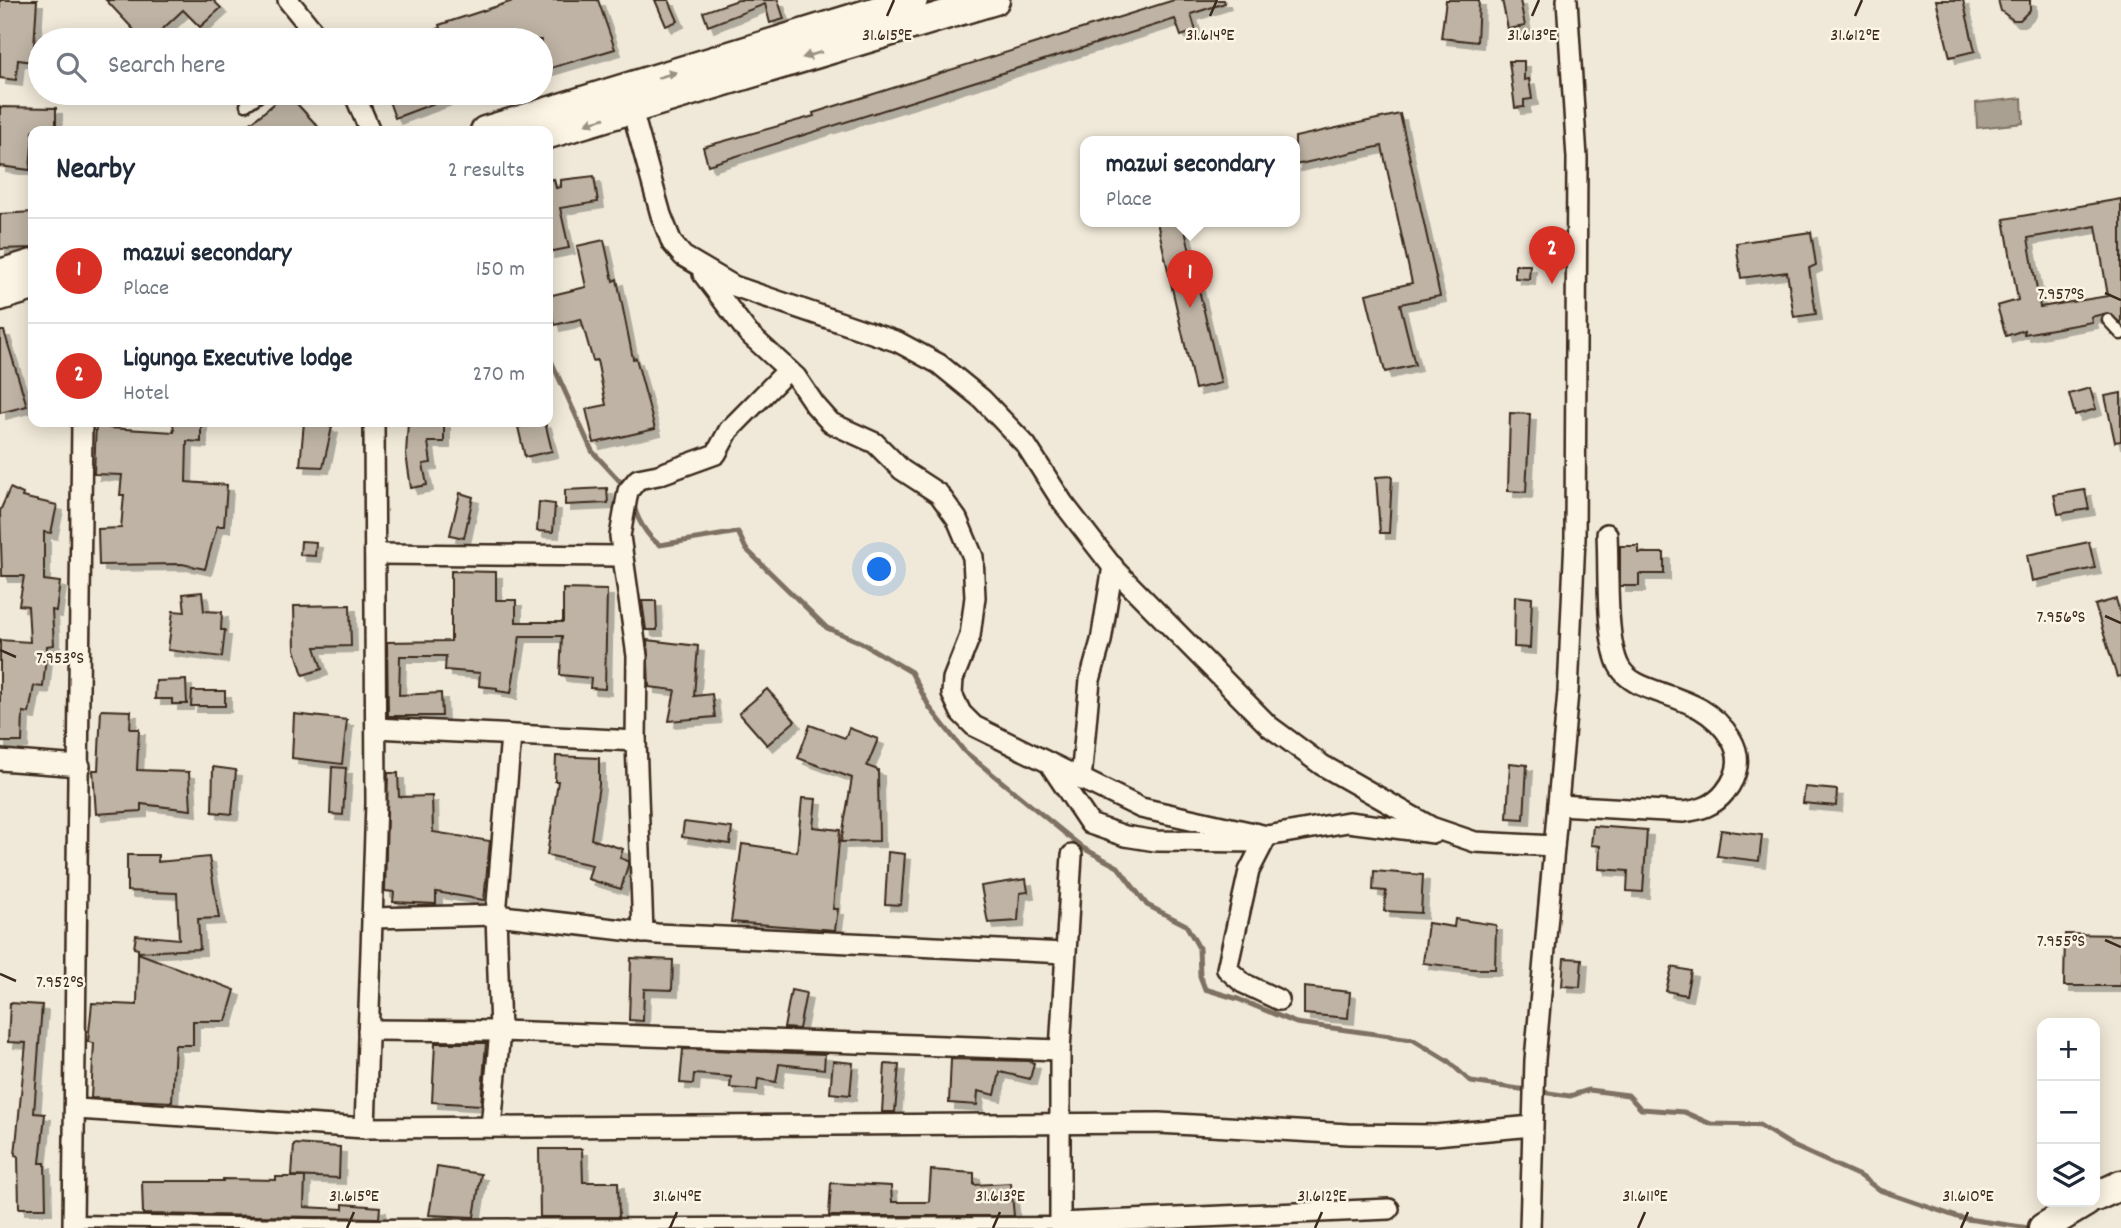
<!DOCTYPE html>
<html lang="en">
<head>
<meta charset="utf-8">
<style>
	:root { --surface:#fff; --page:#f6f6f7; --text:#1f2937; --muted:#747a83; --line:#e0e1e3; --accent:#d93025 }
	body { margin:0; font-family:Dekko,sans-serif; background:var(--page); color:var(--text) }
	.controls { position:absolute; right:21px; bottom:21px; display:grid; overflow:hidden; border-radius:14px; box-shadow:0 4px 18px #0003 }
	.controls button { width:63px; height:63px; display:grid; place-items:center; padding:0; border:0; border-bottom:2px solid var(--line); background:var(--surface); color:var(--text); font:35px sans-serif }
	.you { position:absolute; left:880px; top:570px; width:24px; height:24px; margin:-18px; border:5px solid #fff; border-radius:50%; background:#1a73e8; box-shadow:0 0 0 10px #1a73e833 }
	.badge { display:grid; place-items:center; width:46px; height:46px; border-radius:50%; background:var(--accent); color:#fff; font-size:23px; font-weight:700 }
	.pin { position:absolute; translate:-50% -58px; filter:drop-shadow(0 2px 4px #0008) }
	.pin::after { content:''; position:absolute; top:37px; width:24px; height:21px; background:inherit; clip-path:polygon(0 0,100% 0,50% 100%) }
	.popup { position:absolute; left:1080px; top:136px; width:220px; height:91px; box-sizing:border-box; display:grid; place-content:center; border-radius:14px; background:var(--surface); filter:drop-shadow(0 2px 5px #0005); font-size:23px; white-space:nowrap; color:var(--muted) }
	.popup b { font-size:26px; color:var(--text) }
	.popup::after { content:''; position:absolute; left:50%; top:100%; margin-left:-14px; border:14px solid transparent; border-top-color:var(--surface) }
	.list { margin:0; padding:0; list-style:none }
	h2 { display:flex; justify-content:space-between; align-items:center; height:91px; margin:0; padding:0 28px; font-size:30px }
	h2 small { font-size:23px; font-weight:400; color:var(--muted) }
	.list li { display:grid; grid-template-columns:46px 1fr auto; gap:21px; align-items:center; box-sizing:border-box; height:105px; padding:0 28px; border-top:2px solid var(--line) }
	.list b { display:block; font-size:26px; white-space:nowrap }
	.list p { margin:0; font-size:23px; white-space:nowrap; color:var(--muted) }
	.list em { font-size:23px; font-style:normal; color:var(--muted) }
	.icon { flex:none; width:38px; height:38px; fill:none; stroke:currentColor; stroke-width:2; stroke-linecap:round; stroke-linejoin:round }
	.map { position:relative; flex:none; width:2121px; height:1228px; overflow:hidden }
	.search { position:absolute; background:var(--surface); box-shadow:0 4px 18px #0003; left:28px; top:28px; width:525px; height:77px; display:flex; align-items:center; gap:18px; box-sizing:border-box; padding:0 24px; border-radius:38px; color:var(--muted); font-size:26px }
	.panel { position:absolute; background:var(--surface); box-shadow:0 4px 18px #0003; left:28px; top:126px; width:525px; height:301px; border-radius:14px }
	.map>svg:first-child { display:block }
</style>
</head>
<body>
<div class="map">
<svg width="2121" height="1228" viewBox="0 0 2121 1228">
	<defs>
		<filter id="shadow"><feDropShadow dx="6" dy="6" stdDeviation="0" flood-color="#0004"/></filter>
	</defs>
	<rect width="100%" height="100%" fill="#f0e9d9"/>
	<filter id="ink" filterUnits="userSpaceOnUse"><feTurbulence type="fractalNoise" baseFrequency=".0143" numOctaves="2"/><feDisplacementMap in="SourceGraphic" scale="14" xChannelSelector="R" yChannelSelector="G"/><feConvolveMatrix kernelMatrix="1 2 1 2 8 2 1 2 1" color-interpolation-filters="sRGB"/></filter>
	<g filter="url(#ink)">
		<polygon fill="#aaa091" stroke="#7e7163" stroke-width="2" points="2022,98 2023,123 1977,128 1976,103"/>
		<g fill="none" stroke-linecap="round" stroke-linejoin="round">
			<g stroke="#7e7163" stroke-width="5">
				<polyline points="548,354 592,451 627,489"/>
				<path d="M634,503C635,517 648,538 660,545L738,532L746,549L827,628L860,642L911,672L930,708L964,751L1083,848L1118,867L1147,905L1186,925L1199,948L1200,976L1205,989L1238,999L1296,1023L1412,1039L1448,1061L1471,1082L1570,1096L1589,1090L1628,1095L1641,1109L1684,1112L1711,1124L1759,1125L1793,1146L1862,1177L1879,1190L1960,1218L2029,1228"/>
			</g>
		</g>
		<g fill="#beb3a4" stroke="#3b2a1e" stroke-width="2" fill-rule="evenodd" filter="url(#shadow)">
			<polygon points="0,0 37,0 33,62 18,60 16,80 0,78"/>
			<polygon points="106,0 213,0 221,8 200,27 183,10 151,40 138,40 131,33 134,30"/>
			<polygon points="516,0 598,0 615,49 544,70 541,40 412,40 440,28 439,25"/>
			<polygon points="655,0 669,0 678,21 666,26"/>
			<polygon points="738,0 778,0 784,19 770,23 765,4 708,26 703,12"/>
			<polygon points="1174,0 1224,0 1225,3 1191,14 1196,31 1181,36 1175,19 708,165 703,147 814,116 813,113"/>
			<polygon points="1446,0 1479,0 1477,42 1441,38"/>
			<polygon points="1502,0 1520,0 1525,26 1508,29"/>
			<polygon points="1936,0 1963,0 1975,51 1950,57"/>
			<polygon points="1998,0 2030,0 2030,10 2020,20 2013,20 2001,11"/>
			<polygon points="1509,61 1524,61 1524,80 1529,79 1532,99 1524,100 1524,107 1515,108"/>
			<polygon points="287,93 322,131 241,131"/>
			<polygon points="386,93 458,93 459,94 395,118"/>
			<polygon points="0,107 56,108 56,131 33,131 30,170 0,166"/>
			<polygon points="1400,114 1440,296 1400,304 1415,365 1385,372 1366,294 1412,283 1382,146 1295,165 1295,137"/>
			<polygon points="594,176 598,202 560,208 569,248 548,252 548,180 554,179 556,188 561,187 561,180"/>
			<path d="M2121,199V323L2107,313L2091,317L2092,322L2024,334V330L2006,336L1997,306L2018,300L2004,219ZM2096,226L2108,296L2040,307L2028,238Z"/>
			<polygon points="33,212 33,248 0,249 0,214"/>
			<polygon points="1157,222 1183,222 1221,383 1195,389"/>
			<polygon points="1811,232 1816,265 1809,268 1816,314 1794,317 1787,272 1741,278 1736,243"/>
			<polygon points="604,240 613,281 617,279 633,359 636,358 655,429 594,443 586,409 606,405 597,360 593,361 581,319 554,325 548,296 586,287 577,246"/>
			<polygon points="1515,265 1530,265 1529,279 1515,278"/>
			<polygon points="0,331 4,331 27,406 0,413"/>
			<polygon points="2090,388 2096,409 2075,415 2069,394"/>
			<polygon points="2121,393 2121,441 2115,442 2105,396"/>
			<polygon points="1510,413 1530,414 1526,492 1508,491"/>
			<polygon points="96,422 108,422 109,428 174,432 173,422 201,422 201,442 187,441 186,482 227,485 224,526 217,526 205,569 182,564 99,565 98,529 121,528 124,495 120,495 122,475 94,474"/>
			<polygon points="304,422 332,427 323,467 300,466"/>
			<polygon points="408,422 444,422 444,442 428,442 431,463 423,464 427,485 411,488 406,454"/>
			<polygon points="545,422 552,451 525,457 518,427"/>
			<polygon points="1392,476 1389,533 1380,533 1376,477"/>
			<polygon points="10,488 23,494 22,497 57,505 51,533 44,532 44,580 60,582 56,611 52,610 54,645 47,646 43,687 34,686 29,713 23,712 22,742 0,742 0,640 30,642 28,606 19,605 24,576 2,576 0,511"/>
			<polygon points="607,488 608,503 565,505 565,490"/>
			<polygon points="2085,490 2089,509 2058,514 2054,495"/>
			<polygon points="460,493 473,497 464,538 450,535"/>
			<polygon points="539,502 555,504 553,532 537,531"/>
			<polygon points="301,541 316,542 315,556 300,555"/>
			<polygon points="2089,542 2095,568 2032,581 2027,555"/>
			<polygon points="1620,546 1639,546 1639,553 1664,553 1664,574 1639,574 1639,586 1620,586"/>
			<polygon points="451,571 496,572 496,600 516,600 516,622 563,622 563,589 607,590 605,689 590,688 591,678 560,675 562,636 520,636 511,693 497,691 497,688 479,686 480,673 445,670 446,656 400,656 399,695 441,693 442,716 388,716 387,642 451,641"/>
			<polygon points="202,592 204,611 222,612 221,630 225,630 222,657 168,650 173,611 185,612 183,594"/>
			<polygon points="1515,596 1532,598 1530,648 1514,647"/>
			<polygon points="2116,599 2121,616 2121,676 2117,677 2095,605"/>
			<polygon points="642,601 656,601 657,630 646,630"/>
			<polygon points="350,605 351,646 315,647 322,669 303,675 295,649 294,606"/>
			<polygon points="647,640 698,646 694,696 712,694 715,717 669,721 675,690 649,687"/>
			<polygon points="186,680 187,704 172,704 172,699 155,699 156,681"/>
			<polygon points="767,689 795,721 767,745 739,713"/>
			<polygon points="192,691 225,691 225,706 191,706"/>
			<polygon points="101,710 131,711 130,729 139,729 137,770 189,772 191,810 141,804 141,811 96,814 93,770 98,770"/>
			<polygon points="294,714 347,720 342,764 292,758"/>
			<polygon points="810,725 845,738 849,728 878,739 867,766 878,770 879,841 841,842 852,778 798,758"/>
			<polygon points="556,756 599,758 599,785 591,839 623,849 620,858 628,861 628,865 621,889 588,879 592,865 547,855 558,781 555,781"/>
			<polygon points="1510,763 1527,765 1524,819 1507,818"/>
			<polygon points="213,767 236,770 232,814 212,812"/>
			<polygon points="332,767 346,768 343,815 330,814"/>
			<polygon points="388,773 398,773 399,797 432,796 433,832 490,841 484,900 436,892 436,904 393,902 394,892 385,891"/>
			<polygon points="1805,787 1837,790 1836,806 1803,803"/>
			<polygon points="802,798 816,799 813,827 840,830 833,909 838,909 835,930 731,922 742,844 797,852"/>
			<polygon points="684,822 732,828 730,844 682,837"/>
			<polygon points="1593,826 1647,830 1643,892 1627,891 1628,871 1599,869 1600,846 1591,845"/>
			<polygon points="1721,830 1762,835 1759,861 1717,856"/>
			<polygon points="888,852 905,854 901,905 885,904"/>
			<polygon points="127,855 158,855 158,862 209,857 219,918 198,919 200,949 138,952 138,949 134,948 136,935 179,939 177,893 127,891"/>
			<polygon points="1374,871 1423,875 1421,913 1384,911 1386,891 1373,890"/>
			<polygon points="1026,879 1028,892 1020,893 1018,921 988,923 981,886"/>
			<polygon points="1455,919 1496,925 1495,969 1473,969 1423,963 1428,923 1454,927"/>
			<polygon points="2065,934 2121,935 2121,986 2064,986"/>
			<polygon points="138,953 235,990 226,1021 193,1021 193,1045 175,1045 172,1102 91,1098 94,1043 88,1042 92,1003 137,1005"/>
			<polygon points="631,958 673,960 672,990 644,989 643,1021 629,1020"/>
			<polygon points="1564,958 1582,959 1580,987 1562,986"/>
			<polygon points="1672,967 1691,971 1686,995 1666,991"/>
			<polygon points="1304,987 1350,992 1348,1018 1304,1014"/>
			<polygon points="791,990 806,993 799,1029 784,1028"/>
			<polygon points="10,1003 42,1005 34,1113 45,1114 40,1163 45,1163 46,1208 19,1208 18,1156 15,1155 26,1043 8,1042"/>
			<polygon points="435,1043 486,1043 481,1105 432,1102"/>
			<polygon points="683,1049 825,1054 824,1069 779,1064 776,1082 758,1079 757,1090 730,1088 731,1077 694,1074 693,1084 680,1083"/>
			<polygon points="951,1059 1028,1061 1034,1063 1030,1079 1000,1072 995,1095 978,1091 977,1105 949,1103"/>
			<polygon points="833,1061 853,1063 850,1095 830,1093"/>
			<polygon points="885,1064 899,1065 895,1112 882,1112"/>
			<polygon points="294,1144 340,1147 339,1178 292,1176"/>
			<polygon points="539,1149 582,1149 583,1182 618,1182 619,1217 540,1217"/>
			<polygon points="437,1167 481,1174 474,1217 429,1215"/>
			<polygon points="931,1170 974,1173 974,1185 1011,1183 1014,1216 829,1216 831,1183 891,1186 892,1202 929,1202"/>
			<polygon points="276,1177 305,1177 304,1207 343,1209 343,1204 380,1207 379,1218 143,1214 142,1181 223,1181 223,1179 276,1180"/>
		</g>
		<g fill="none" stroke-linecap="round" stroke-linejoin="round">
			<defs>
				<g id="lane">
					<polyline points="246,105 263,93"/>
					<polyline points="2108,320 2121,334"/>
					<polyline points="73,1221 375,1225 1059,1223"/>
				</g>
				<g id="street">
					<polyline points="288,0 320,40"/>
					<polyline points="354,93 370,131"/>
					<polyline points="632,110 661,215 672,243 683,256 734,286 898,342 939,364 982,399 1026,445 1063,503 1115,570 1269,726 1322,765 1431,827 1475,842 1554,846"/>
					<polyline points="703,274 748,333 796,377 815,405 831,423 875,443 902,470 939,494 957,519 973,557 975,597 970,636 953,679 952,694 961,713 974,726 1141,808 1267,836 1348,822 1434,833"/>
					<polyline points="375,554 622,556"/>
					<polyline points="376,728 636,741"/>
					<polyline points="0,760 80,766"/>
					<polyline points="1051,766 1090,824 1125,836 1156,841 1263,842"/>
					<polyline points="1081,780 1090,680 1101,641 1113,566"/>
					<path d="M1558,805L1683,812C1700,810 1714,806 1725,792C1738,776 1742,757 1731,739C1700,687 1636,700 1619,666C1605,638 1609,568 1607,534"/>
					<polyline points="1267,836 1249,871 1227,969 1243,983 1279,1000"/>
					<polyline points="372,918 496,915 657,934 1065,953"/>
					<polyline points="643,933 636,741 637,656 620,536 628,491 638,479 658,475 716,454 729,430 788,370"/>
					<polyline points="368,1030 500,1031 1060,1050"/>
					<polyline points="77,1109 365,1128 1159,1123 1348,1134 1435,1135 1532,1126"/>
					<polyline points="491,1127 500,1031 496,915 511,735"/>
					<polyline points="365,1128 376,803 374,422"/>
					<polyline points="1059,1223 1389,1209"/>
					<polyline points="73,1228 82,422"/>
					<polyline points="1060,1228 1060,1050 1072,855"/>
					<polyline points="1530,1228 1535,1060 1568,692 1575,538 1577,158 1567,0"/>
				</g>
				<g id="secondary">
					<polyline points="485,131 913,0"/>
					<polyline points="548,134 995,0"/>
					<polyline points="0,274 33,264"/>
					<polyline points="0,296 33,286"/>
					<polyline points="2095,1197 2121,1185"/>
					<polyline points="2043,1228 2086,1202"/>
				</g>
			</defs>
			<use href="#lane" stroke="#3b2a1e" stroke-width="15"/>
			<use href="#street" stroke="#3b2a1e" stroke-width="24"/>
			<use href="#secondary" stroke="#3b2a1e" stroke-width="33"/>
			<use href="#lane" stroke="#fcf5e5" stroke-width="10"/>
			<use href="#street" stroke="#fcf5e5" stroke-width="19"/>
			<use href="#secondary" stroke="#fcf5e5" stroke-width="28"/>
		</g>
		<defs><path id="oneway-solid" d="M-6-.8H1V-3.2L6.5 0L1 3.2V.8H-6Z" transform="scale(1.75)"/></defs>
		<g fill="#9c9082">
			<use href="#oneway-solid" transform="translate(812 55) rotate(163)"/>
			<use href="#oneway-solid" transform="translate(667 75) rotate(-17)"/>
			<use href="#oneway-solid" transform="translate(595 121) rotate(164)"/>
		</g>
	</g>
	<path fill="none" stroke="#3b2a1e" stroke-width="2.5" d="M887,16L894,0M1210,16L1217,0M1532,16L1539,0M1855,16L1862,0M2105,293L2121,300M2105,616L2121,623M0,650L16,657M2105,940L2121,947M0,974L16,981M347,1228L354,1212M670,1228L677,1212M993,1228L1000,1212M1315,1228L1322,1212M1638,1228L1645,1212M1961,1228L1968,1212"/>
	<g font-size="18" text-anchor="middle" fill="#3b2a1e" stroke="#fcf5e5" stroke-width="5" stroke-linejoin="round" paint-order="stroke">
		<text x="887" y="40">31.615°E</text>
		<text x="1210" y="40">31.614°E</text>
		<text x="1532" y="40">31.613°E</text>
		<text x="1855" y="40">31.612°E</text>
		<text x="2061" y="299">7.957°S</text>
		<text x="2061" y="622">7.956°S</text>
		<text x="60" y="663">7.953°S</text>
		<text x="2061" y="946">7.955°S</text>
		<text x="60" y="987">7.952°S</text>
		<text x="354" y="1201">31.615°E</text>
		<text x="677" y="1201">31.614°E</text>
		<text x="1000" y="1201">31.613°E</text>
		<text x="1322" y="1201">31.612°E</text>
		<text x="1645" y="1201">31.611°E</text>
		<text x="1968" y="1201">31.610°E</text>
	</g>
</svg>
<div class="controls">
<button>+</button>
<button>−</button>
<button><svg class="icon" aria-label="layers" viewBox="0 0 24 24"><path d="M12 4l9 5-9 5-9-5zM3 14l9 5 9-5"/></svg></button>
</div>
<div class="you"></div>
<div class="pin badge" style="left:1190px;top:308px">1</div>
<div class="popup"><b>mazwi secondary</b>Place</div>
<div class="pin badge" style="left:1552px;top:284px">2</div>
<div class="search"><svg class="icon" aria-label="search" viewBox="0 0 24 24"><circle cx="10" cy="10" r="6"/><path d="M15 15l6 6"/></svg>Search here</div>
<section class="panel">
<h2>Nearby<small>2 results</small></h2>
<ul class="list">
<li><span class="badge">1</span><div><b>mazwi secondary</b><p>Place</p></div><em>150 m</em></li>
<li><span class="badge">2</span><div><b>Ligunga Executive lodge</b><p>Hotel</p></div><em>270 m</em></li>
</ul>
</section>
</div>
</body>
</html>
